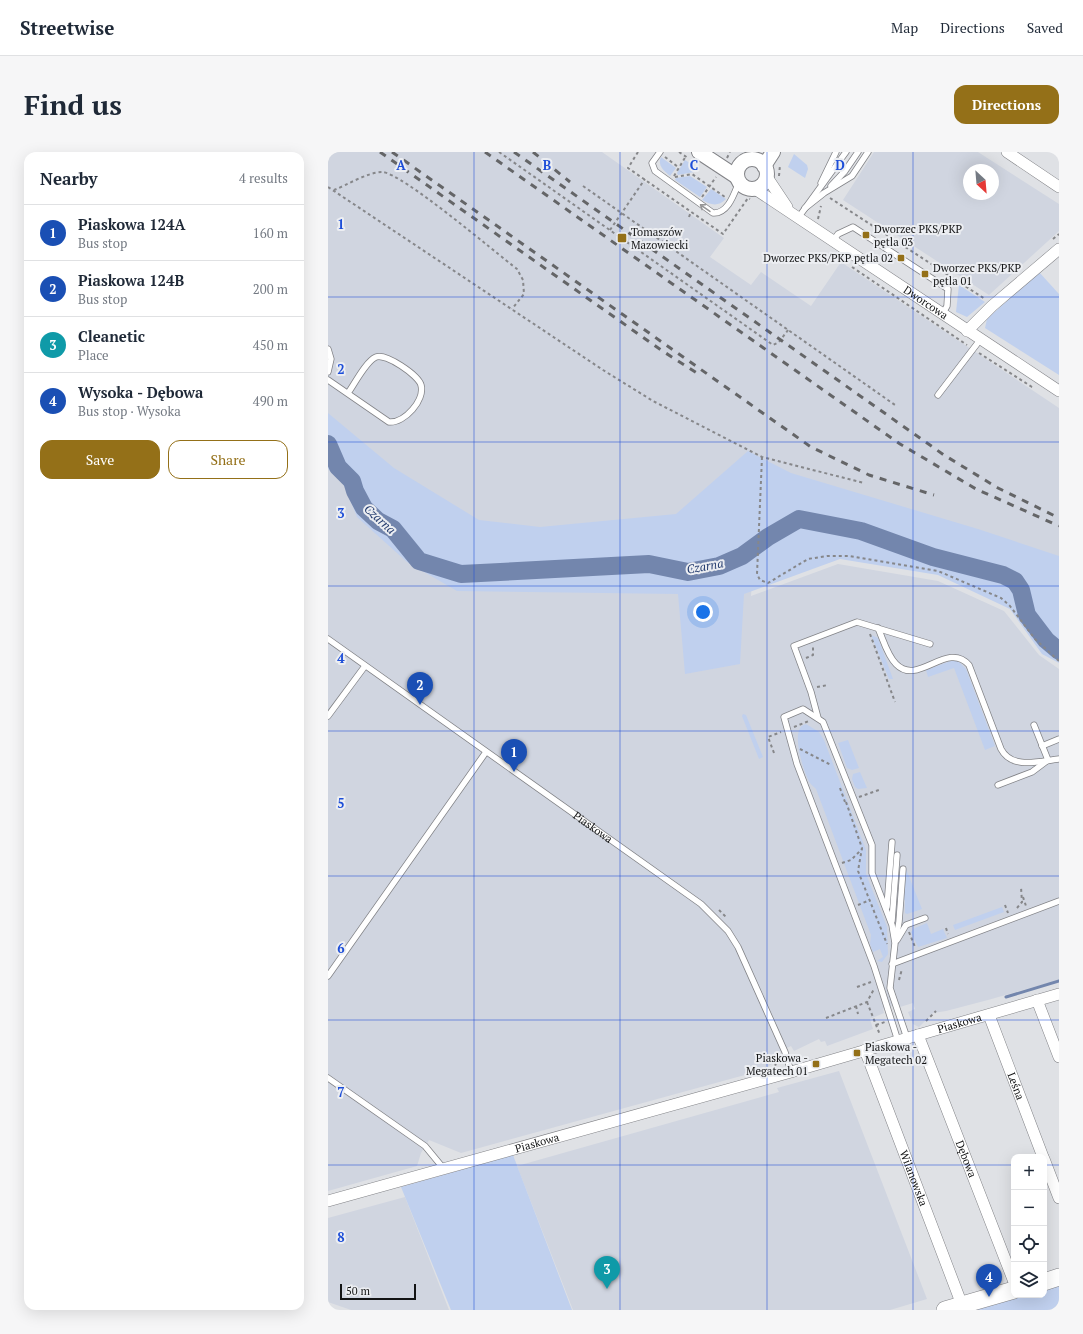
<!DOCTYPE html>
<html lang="en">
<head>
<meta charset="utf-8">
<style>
	:root { --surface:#fff; --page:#f6f6f7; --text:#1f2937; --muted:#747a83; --line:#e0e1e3; --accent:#947018 }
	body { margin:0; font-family:"PT Serif",serif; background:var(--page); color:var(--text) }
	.controls { position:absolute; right:12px; bottom:12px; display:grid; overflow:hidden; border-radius:8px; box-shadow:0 4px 16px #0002 }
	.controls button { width:36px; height:36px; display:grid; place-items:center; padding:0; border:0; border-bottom:1px solid var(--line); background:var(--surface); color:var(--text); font:20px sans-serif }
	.compass { position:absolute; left:635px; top:12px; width:36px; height:36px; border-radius:50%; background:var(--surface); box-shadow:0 4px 16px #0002; rotate:154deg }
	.scale { position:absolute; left:12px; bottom:10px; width:76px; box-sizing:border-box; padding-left:4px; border:2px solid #131415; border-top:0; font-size:11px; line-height:14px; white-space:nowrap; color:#131415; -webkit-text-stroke:3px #eceef2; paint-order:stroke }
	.you { position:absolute; left:375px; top:460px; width:14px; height:14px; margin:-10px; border:3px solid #fff; border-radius:50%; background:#1a73e8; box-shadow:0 0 0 6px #1a73e833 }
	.badge { display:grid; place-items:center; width:26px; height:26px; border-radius:50%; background:var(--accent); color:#fff; font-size:13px; font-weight:700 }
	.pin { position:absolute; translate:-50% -33px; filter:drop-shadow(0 1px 2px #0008) }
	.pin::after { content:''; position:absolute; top:21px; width:14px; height:12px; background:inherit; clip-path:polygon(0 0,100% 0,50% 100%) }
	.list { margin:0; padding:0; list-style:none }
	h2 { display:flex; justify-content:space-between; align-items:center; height:52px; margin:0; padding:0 16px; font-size:17px }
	h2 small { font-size:13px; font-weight:400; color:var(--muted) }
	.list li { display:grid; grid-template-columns:26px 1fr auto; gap:12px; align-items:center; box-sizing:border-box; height:56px; padding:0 16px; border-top:1px solid var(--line) }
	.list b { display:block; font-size:15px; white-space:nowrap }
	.list p { margin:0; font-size:13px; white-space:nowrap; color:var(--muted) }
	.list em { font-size:13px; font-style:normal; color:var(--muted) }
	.actions { display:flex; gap:8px; padding:12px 16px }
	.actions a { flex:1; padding:9px 0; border:1px solid var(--accent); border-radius:12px; text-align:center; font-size:14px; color:var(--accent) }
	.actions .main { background:var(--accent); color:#fff }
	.icon { flex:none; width:22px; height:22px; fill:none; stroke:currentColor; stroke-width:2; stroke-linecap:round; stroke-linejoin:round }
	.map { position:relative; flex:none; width:731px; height:1158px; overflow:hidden; border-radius:12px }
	header { display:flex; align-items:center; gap:24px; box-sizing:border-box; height:56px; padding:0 20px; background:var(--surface); border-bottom:1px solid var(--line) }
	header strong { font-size:19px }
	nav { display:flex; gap:22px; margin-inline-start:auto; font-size:14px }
	.intro { display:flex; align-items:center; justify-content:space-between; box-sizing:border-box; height:96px; padding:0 24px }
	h1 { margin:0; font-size:28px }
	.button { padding:10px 18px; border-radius:12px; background:var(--accent); color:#fff; font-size:14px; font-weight:700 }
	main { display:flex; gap:24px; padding:0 24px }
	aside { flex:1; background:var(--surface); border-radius:12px; box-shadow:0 4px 16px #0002 }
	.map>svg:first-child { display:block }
</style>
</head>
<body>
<header>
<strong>Streetwise</strong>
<nav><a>Map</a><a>Directions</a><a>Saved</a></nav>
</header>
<div class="intro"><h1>Find us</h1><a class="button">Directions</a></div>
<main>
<aside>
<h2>Nearby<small>4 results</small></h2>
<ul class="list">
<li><span class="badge" style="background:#1a4fb4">1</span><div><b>Piaskowa 124A</b><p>Bus stop</p></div><em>160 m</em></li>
<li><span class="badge" style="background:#1a4fb4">2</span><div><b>Piaskowa 124B</b><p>Bus stop</p></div><em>200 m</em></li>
<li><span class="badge" style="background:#0f9aa8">3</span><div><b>Cleanetic</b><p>Place</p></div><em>450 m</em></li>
<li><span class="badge" style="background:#1a4fb4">4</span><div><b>Wysoka - Dębowa</b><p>Bus stop · Wysoka</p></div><em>490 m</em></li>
</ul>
<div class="actions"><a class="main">Save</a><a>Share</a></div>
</aside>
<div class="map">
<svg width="731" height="1158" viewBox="0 0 731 1158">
	<rect width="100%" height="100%" fill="#dfe1e5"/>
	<g fill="#d0d5e0" fill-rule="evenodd">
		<polygon points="0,0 274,0 396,86 382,105 423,133 433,120 483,154 513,110 731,256 731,482 431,313 423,444 510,412 610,429 676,459 711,503 731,517 731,828 660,848 618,859 605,861 591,875 585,872 580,860 587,857 585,851 572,855 570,851 555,857 556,861 542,867 545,877 499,894 497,889 493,890 491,887 466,899 463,894 447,902 444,912 435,918 133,1001 101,988 93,1001 89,1014 0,1039"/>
		<path d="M546,0H650L731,52V79L661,143L515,48ZM641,18H665V42H641Z"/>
		<polygon points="511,919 599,1147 562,1158 245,1158 189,1014 451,940 449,936"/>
		<polygon points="77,1045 121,1158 23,1158 0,1150 0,1066"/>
	</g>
	<g fill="#c0d0ee">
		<polygon points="466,2 479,13 480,17 477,26 460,15"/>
		<path d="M333,5L348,16L342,24C336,19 329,13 333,5Z"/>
		<polygon points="357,8 370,16 366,20 350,23 349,21"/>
		<polygon points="362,24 379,35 372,45 347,28 348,26"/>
		<path d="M383,37L398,47C390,55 383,53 374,48Z"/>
		<polygon points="711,120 731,142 731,223 657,176 659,167"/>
		<polygon points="631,133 657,150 639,165 628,160"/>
		<polygon points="0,261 66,316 151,368 212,375 348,362 420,299 463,321 650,377 731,404 731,511 714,502 682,457 610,423 512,407 416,442 412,512 357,522 350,442 129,439 79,410 29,365 15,330 0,317"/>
		<polygon points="543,483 550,486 565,527 561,527"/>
		<polygon points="623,509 630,509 638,517 667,594 657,598 626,516 600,525 598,518"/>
		<polygon points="415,562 418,563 435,605 431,607 414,564"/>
		<path d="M478,572L491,580L496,588L538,698V722L559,775L560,802L554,810L549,809L555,805L552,797L545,800L542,792L543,783L488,637C485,634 481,631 480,627C475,617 461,575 478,572Z"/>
		<polygon points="520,588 531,616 524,618 519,616 510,591"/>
		<polygon points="532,620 539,636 530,637 527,635 524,627 525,622"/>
		<polygon points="578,717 594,757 579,762 577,761 577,748 576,748"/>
		<polygon points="674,755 676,760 627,778 625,773"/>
		<polygon points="599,771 603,782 615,777 619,786 590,795 583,780 587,776"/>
		<polygon points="185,1003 244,1158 123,1158 73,1035"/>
		<polygon points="731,1130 731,1158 633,1158 686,1143 716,1143 716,1134"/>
	</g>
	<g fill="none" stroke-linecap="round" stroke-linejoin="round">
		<polyline stroke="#7386ad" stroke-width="3" points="678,845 731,829"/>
		<polyline stroke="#7386ad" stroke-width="18" points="0,292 10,315 24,329 27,339 36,356 50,369 65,377 91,409 133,422 321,412 360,420 391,414 414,404 440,385 471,367 533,379 605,405 675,423 687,429 693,438 699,463 718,488 731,499"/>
		<defs>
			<g id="service">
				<path d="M332,0L324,11L327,19L385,61C400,62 406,42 411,30"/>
				<polyline points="493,31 508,0"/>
				<polyline points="503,34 517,19 530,0"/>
				<polyline points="477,56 496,41 524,24 540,0"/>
				<polyline points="470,66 518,0"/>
				<polyline points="504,90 510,82 525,75 620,137 619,154 614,163"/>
				<polyline points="0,197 3,207 0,220"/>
				<path d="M0,228L61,270C77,271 97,248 93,233C90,223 58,201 48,205C38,209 26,233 20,241"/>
				<polyline points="610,243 652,188"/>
				<path d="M550,476C555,487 559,503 568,512C590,535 619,488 641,513L673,597C684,618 712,609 731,607"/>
				<path id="s1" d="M0,487L373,752L400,779L410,795L457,900L463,920"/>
				<polyline points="0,564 37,514"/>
				<polyline points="490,566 483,540 466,494 529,470 602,492"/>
				<polyline points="714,594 731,587"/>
				<polyline points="670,633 704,620 720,608 706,573"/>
				<polyline points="559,755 564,690"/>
				<polyline points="564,769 569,703"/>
				<polyline points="568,786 571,770 575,717"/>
				<polyline points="569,788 578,773 597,766"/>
				<polyline points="564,812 731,749"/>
				<polyline points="0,824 158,600"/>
				<polyline points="570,889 546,814 469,612 456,565 475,557 495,570 544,693 544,721 564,773 567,791 562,836 579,886"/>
				<polyline points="0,926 97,994 116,1017"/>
			</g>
			<g id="minor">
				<polyline points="679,0 731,35"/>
				<polyline points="439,25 459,55"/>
				<path id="s2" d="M427,37L731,239"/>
				<polyline points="639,179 664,154 731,97"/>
				<polyline points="709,848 731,905"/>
				<path id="s3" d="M661,863L715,1005"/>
				<path id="s4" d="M590,883L686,1130"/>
				<path id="s5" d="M537,898L634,1153"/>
				<polyline points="716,1007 731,1046"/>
				<path id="s6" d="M0,1049L463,920L731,842"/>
			</g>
			<g id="tertiary">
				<polyline points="371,0 409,25"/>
				<circle cx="424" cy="22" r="15"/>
				<polyline points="436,14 445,0"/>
			</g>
			<g id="primary">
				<polyline points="716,1130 731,1125"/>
				<polyline points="617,1158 686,1138"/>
			</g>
		</defs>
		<use href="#service" stroke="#828387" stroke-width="7"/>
		<use href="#minor" stroke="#828387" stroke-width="12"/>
		<use href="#tertiary" stroke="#828387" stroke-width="16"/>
		<use href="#primary" stroke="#828387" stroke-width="18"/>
		<g stroke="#86878a" stroke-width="2" stroke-dasharray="3 3" stroke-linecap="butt">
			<polyline points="171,0 445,193 451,190 460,178"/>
			<polyline points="310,0 300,16 395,82 420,46 422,47"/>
			<polyline points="351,0 360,6"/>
			<polyline points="337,5 350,15"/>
			<polyline points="399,6 402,0"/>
			<polyline points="346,24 358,4"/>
			<polyline points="451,24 452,13"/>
			<polyline points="347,25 364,22 397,45"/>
			<polyline points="255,34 567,253"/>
			<polyline points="0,35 275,218 325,249 434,305 536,331"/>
			<path d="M6,38C19,33 40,20 54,20C73,20 168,101 189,117L195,128L196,142L184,157"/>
			<polyline points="374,45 388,25"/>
			<polyline points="502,46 657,147"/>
			<polyline points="361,65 363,60"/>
			<polyline points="490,67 493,54"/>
			<polyline points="282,78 317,27"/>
			<polyline points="725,87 731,82"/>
			<polyline points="524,115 639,193"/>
			<polyline points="651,201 704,235 707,235"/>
			<polyline points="434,305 429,422 432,428 440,431 480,407 499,404 521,404 610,419 673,446 682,454 707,487 731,509"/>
			<polyline points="542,482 567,550"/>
			<polyline points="478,506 485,503 485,495"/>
			<polyline points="489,535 500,533"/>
			<polyline points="466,575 481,569"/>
			<polyline points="472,597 503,613"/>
			<polyline points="446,601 440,585 453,580"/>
			<polyline points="512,636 517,650"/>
			<polyline points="531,645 551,638"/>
			<polyline points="518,650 534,696 530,719 559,792"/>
			<polyline points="514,711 523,708 534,697"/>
			<polyline points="695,745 698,754"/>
			<polyline points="530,753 542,748"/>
			<polyline points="677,753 680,761"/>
			<polyline points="689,756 694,750 693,735"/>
			<polyline points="391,758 399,766"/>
			<polyline points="618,776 620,782"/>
			<polyline points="581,780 587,795"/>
			<polyline points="571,828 574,817"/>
			<polyline points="529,835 543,830"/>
			<polyline points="539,850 552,883"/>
			<polyline points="528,854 530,862"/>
			<polyline points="498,866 539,850 546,837"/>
			<polyline points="598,869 608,859"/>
			<polyline points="548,873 557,870"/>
			<polyline points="447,914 450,905"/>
		</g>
		<use href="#service" stroke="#fff" stroke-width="5.5"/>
		<use href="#minor" stroke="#fff" stroke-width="11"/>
		<use href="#tertiary" stroke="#fff" stroke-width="14"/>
		<use href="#primary" stroke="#fff" stroke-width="17"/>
		<g stroke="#646567" stroke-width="3" stroke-dasharray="7 7" stroke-linecap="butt">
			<polyline points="52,0 333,198 372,223"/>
			<polyline points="64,0 483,295 541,323 606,343"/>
			<polyline points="157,0 572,292 648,337 731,374"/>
			<polyline points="186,0 616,303 670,336 731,366"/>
			<polyline points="205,0 242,30"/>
		</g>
	</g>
	<defs><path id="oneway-shaft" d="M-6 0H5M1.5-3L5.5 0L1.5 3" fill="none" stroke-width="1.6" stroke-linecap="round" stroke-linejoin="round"/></defs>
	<use stroke="#959596" href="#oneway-shaft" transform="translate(377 56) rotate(-145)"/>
	<path fill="none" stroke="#1d4ed8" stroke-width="1" stroke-opacity="0.55" d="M146,0V1158M292,0V1158M439,0V1158M585,0V1158M0,145H731M0,290H731M0,434H731M0,579H731M0,724H731M0,868H731M0,1013H686M716,1013H731"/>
	<g fill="#947018" stroke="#eceef2" stroke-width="1.5">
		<rect x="534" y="79" width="8" height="8" rx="2"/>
		<rect x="289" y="81" width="10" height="10" rx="2"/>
		<rect x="569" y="102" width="8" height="8" rx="2"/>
		<rect x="593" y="118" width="8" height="8" rx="2"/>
		<rect x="525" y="897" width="8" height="8" rx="2"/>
		<rect x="484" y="908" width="8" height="8" rx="2"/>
	</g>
	<g text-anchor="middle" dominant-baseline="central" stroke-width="4" stroke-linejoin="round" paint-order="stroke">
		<g font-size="11" fill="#131415" stroke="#eceef2" text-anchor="start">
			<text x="546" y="77">Dworzec PKS/PKP<tspan x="546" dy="13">pętla 03</tspan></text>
			<text x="303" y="80">Tomaszów<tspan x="303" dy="13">Mazowiecki</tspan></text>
			<text x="565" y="106" text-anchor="end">Dworzec PKS/PKP pętla 02</text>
			<text x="605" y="116">Dworzec PKS/PKP<tspan x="605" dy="13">pętla 01</tspan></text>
			<text x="537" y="895">Piaskowa -<tspan x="537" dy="13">Megatech 02</tspan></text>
			<text x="480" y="906" text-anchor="end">Piaskowa -<tspan x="480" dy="13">Megatech 01</tspan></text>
		</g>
		<g font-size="11" fill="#131415" stroke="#eceef2">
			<text stroke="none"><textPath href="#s2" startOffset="205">Dworcowa</textPath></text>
			<text stroke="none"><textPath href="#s1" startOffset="325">Piaskowa</textPath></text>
			<text stroke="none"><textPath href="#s6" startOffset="656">Piaskowa</textPath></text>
			<text stroke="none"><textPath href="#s3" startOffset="76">Leśna</textPath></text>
			<text stroke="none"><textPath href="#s6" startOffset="217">Piaskowa</textPath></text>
			<text stroke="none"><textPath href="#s4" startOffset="133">Dębowa</textPath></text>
			<text stroke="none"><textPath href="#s5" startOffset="137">Wilanowska</textPath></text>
		</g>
		<g font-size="12" font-style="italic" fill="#243c6f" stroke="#eceef2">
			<text transform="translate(52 367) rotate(42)">Czarna</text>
			<text transform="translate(377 414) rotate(-10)">Czarna</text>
		</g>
	</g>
	<g font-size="13" text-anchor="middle" font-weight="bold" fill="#1d4ed8" stroke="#eceef2" stroke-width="4" stroke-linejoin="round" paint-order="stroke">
		<text x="73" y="18">A</text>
		<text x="219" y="18">B</text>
		<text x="366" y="18">C</text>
		<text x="512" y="18">D</text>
		<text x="13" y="77">1</text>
		<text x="13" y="222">2</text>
		<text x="13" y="366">3</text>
		<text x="13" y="511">4</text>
		<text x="13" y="656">5</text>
		<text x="13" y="801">6</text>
		<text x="13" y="945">7</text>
		<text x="13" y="1090">8</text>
	</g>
</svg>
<div class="controls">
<button>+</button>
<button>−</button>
<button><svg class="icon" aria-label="locate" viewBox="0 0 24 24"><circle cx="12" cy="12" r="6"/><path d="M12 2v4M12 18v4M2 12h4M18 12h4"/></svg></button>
<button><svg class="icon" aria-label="layers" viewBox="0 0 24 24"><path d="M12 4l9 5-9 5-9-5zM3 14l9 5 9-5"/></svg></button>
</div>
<svg class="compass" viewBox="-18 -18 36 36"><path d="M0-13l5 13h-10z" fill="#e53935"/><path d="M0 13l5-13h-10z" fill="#747a83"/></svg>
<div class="scale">50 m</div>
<div class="you"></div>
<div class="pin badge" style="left:186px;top:620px;background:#1a4fb4">1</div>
<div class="pin badge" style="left:92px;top:553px;background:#1a4fb4">2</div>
<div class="pin badge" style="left:279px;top:1137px;background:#0f9aa8">3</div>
<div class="pin badge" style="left:661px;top:1145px;background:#1a4fb4">4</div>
</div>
</main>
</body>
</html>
